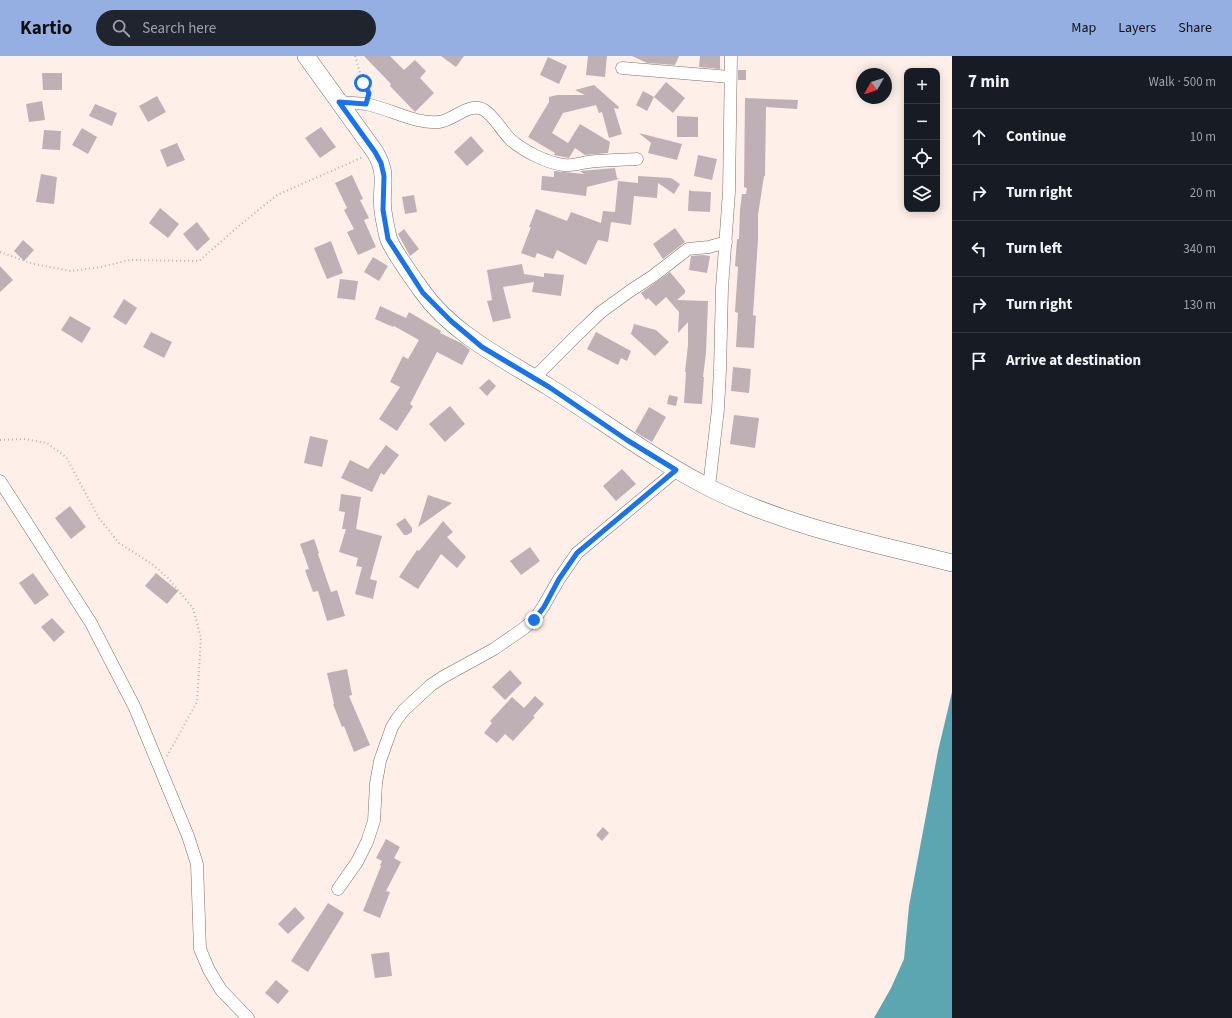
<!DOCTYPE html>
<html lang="en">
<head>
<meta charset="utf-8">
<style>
	:root { --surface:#171b24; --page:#20242c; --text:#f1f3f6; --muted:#9ea1a6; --line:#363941; --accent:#96afe2 }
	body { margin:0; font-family:"Source Sans 3",sans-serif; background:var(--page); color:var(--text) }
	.controls { position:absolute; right:12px; top:12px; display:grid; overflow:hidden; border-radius:8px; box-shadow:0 2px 10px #0003 }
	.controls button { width:36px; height:36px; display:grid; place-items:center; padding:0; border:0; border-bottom:1px solid var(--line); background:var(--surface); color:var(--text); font:20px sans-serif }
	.compass { position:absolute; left:856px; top:12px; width:36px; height:36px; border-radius:50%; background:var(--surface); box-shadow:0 2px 10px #0003; rotate:231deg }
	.stop { position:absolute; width:12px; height:12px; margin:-9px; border:3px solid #1a73e8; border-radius:50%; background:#fff }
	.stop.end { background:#1a73e8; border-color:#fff; box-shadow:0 1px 4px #0008 }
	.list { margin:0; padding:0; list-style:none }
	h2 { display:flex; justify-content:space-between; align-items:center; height:52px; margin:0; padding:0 16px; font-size:17px }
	h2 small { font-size:13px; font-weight:400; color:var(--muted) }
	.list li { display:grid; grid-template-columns:26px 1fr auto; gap:12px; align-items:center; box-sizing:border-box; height:56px; padding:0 16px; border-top:1px solid var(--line) }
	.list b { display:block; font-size:15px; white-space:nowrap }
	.list em { font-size:13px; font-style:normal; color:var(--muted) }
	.icon { flex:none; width:22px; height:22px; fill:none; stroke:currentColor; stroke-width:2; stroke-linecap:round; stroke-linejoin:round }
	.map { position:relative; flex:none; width:952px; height:962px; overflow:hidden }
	header { display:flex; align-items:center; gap:24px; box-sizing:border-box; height:56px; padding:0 20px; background:var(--accent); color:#111 }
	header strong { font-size:19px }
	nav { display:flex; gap:22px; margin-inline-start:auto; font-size:14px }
	.search { width:280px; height:36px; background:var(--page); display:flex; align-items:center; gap:10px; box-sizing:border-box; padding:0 14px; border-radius:22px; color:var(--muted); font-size:15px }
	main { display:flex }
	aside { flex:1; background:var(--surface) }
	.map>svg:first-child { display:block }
</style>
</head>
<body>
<header>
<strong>Kartio</strong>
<div class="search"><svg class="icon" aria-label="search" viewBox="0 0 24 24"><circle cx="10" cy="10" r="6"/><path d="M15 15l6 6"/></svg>Search here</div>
<nav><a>Map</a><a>Layers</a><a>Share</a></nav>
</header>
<main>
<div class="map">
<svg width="952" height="962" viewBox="0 0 952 962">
	<rect width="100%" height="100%" fill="#fef0e8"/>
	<polygon fill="#5ca6b2" points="952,636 952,962 874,962 891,932 904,903 909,850 938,695"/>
	<g fill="#bfb0b5">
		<polygon points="364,0 390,0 404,14 415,4 426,15 420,22 434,37 415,56 390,30 391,28"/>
		<polygon points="441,0 464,0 456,11"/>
		<polygon points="588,0 607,0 605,21 586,19"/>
		<polygon points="632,0 679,0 675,9 647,7"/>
		<polygon points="700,0 720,0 720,13 699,11"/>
		<polygon points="548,1 567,10 559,28 540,19"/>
		<rect x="738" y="14" width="8" height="10"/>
		<polygon points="42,17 62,17 62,34 43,34"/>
		<polygon points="666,26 685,42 673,57 654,41 647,55 636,49 643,35 654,41"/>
		<polygon points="594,29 619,51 618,53 614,52 622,78 609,82 602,56 599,57 596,49 563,57 552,77 568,87 580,68 610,86 608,97 585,99 575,92 569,102 554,99 555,97 528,81 549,46 549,41 557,39 585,39 575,34"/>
		<polygon points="157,40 166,56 148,66 139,50"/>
		<polygon points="745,42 798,44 797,53 766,51 765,120 764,120 758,159 758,184 753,259 756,260 754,292 736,291 738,257 735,256 738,211 735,210 737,183 739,183 740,154 742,138 746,138 747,132 744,131"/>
		<polygon points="42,45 45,64 29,66 26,48"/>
		<polygon points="95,48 117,57 112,70 89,60"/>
		<polygon points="677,60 698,61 698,81 677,81"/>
		<polygon points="321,71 336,91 320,102 305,82"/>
		<polygon points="82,72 97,81 88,98 72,89"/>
		<polygon points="44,74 61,75 60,94 42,93"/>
		<polygon points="639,77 682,88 677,104 648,97 651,87"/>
		<polygon points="471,80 484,95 467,110 454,96"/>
		<polygon points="177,87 185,104 167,111 160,94"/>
		<polygon points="698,99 717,103 712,124 694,120"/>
		<polygon points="615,112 617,122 619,123 587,131 586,140 541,134 542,120 554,121 554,115 584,118 580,115"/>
		<polygon points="41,118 57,121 54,148 36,146"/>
		<polygon points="352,119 363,143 360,144 369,162 364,164 376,191 358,199 347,176 354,173 344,154 347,152 335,127"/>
		<polygon points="638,120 671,122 680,128 674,138 658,127 657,142 634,140 631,169 611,166 608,186 598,184 586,209 557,194 553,203 537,197 535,202 521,197 531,171 529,171 536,153 567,165 571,156 601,167 603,155 615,156 618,125 638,127"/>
		<polygon points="689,134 691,135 711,136 710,156 688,155"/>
		<polygon points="414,139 417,156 405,158 402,141"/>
		<polygon points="160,152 179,168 168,182 149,167"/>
		<polygon points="197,166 210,183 197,195 183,178"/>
		<polygon points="675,172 685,186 663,203 653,188"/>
		<polygon points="404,173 419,193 410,200 398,178"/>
		<polygon points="23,184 34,194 24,205 14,195"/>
		<polygon points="331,185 343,217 327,223 314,192"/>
		<polygon points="703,199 710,200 707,217 689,214 691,200"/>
		<polygon points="373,201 388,210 379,225 364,216"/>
		<polygon points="522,208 524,218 544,221 544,217 564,219 561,240 532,236 534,226 503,231 511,262 493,266 487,245 492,244 487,214"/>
		<polygon points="0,210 13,224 0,236"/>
		<polygon points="670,216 685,234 685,237 677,244 708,245 706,297 703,321 704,321 702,348 684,347 686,316 685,316 688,289 688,266 678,277 679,256 666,241 656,250 648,242 646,244 641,237"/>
		<polygon points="340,223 358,225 355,244 337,242"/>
		<polygon points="124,243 137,252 126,269 113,261"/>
		<polygon points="380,250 406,262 409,256 441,275 440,277 461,287 470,294 462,309 437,296 410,348 413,350 397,375 379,363 400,331 390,326 403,300 408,303 419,284 394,270 393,271 375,263"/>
		<polygon points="70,260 91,272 82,287 61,274"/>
		<polygon points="634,268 656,274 669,286 655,300 631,278"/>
		<polygon points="151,276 172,286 164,302 143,291"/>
		<polygon points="596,276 631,295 627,305 621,302 618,309 587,293"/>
		<polygon points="733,311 751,313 749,337 731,335"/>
		<polygon points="489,323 496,330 487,340 479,332"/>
		<polygon points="669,339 678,341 676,350 667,348"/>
		<polygon points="450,350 465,368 445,386 429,368"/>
		<polygon points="649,351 666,361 652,386 635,376"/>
		<polygon points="734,359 759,362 755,392 730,388"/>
		<polygon points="310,380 328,384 322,411 304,407"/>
		<polygon points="386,389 399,399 384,419 381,417 372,436 341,422 350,404 368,413"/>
		<polygon points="622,413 636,428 616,445 603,430"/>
		<polygon points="341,438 361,441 356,473 382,480 370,523 377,525 373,543 355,538 362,511 356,510 358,502 339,496 346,473 342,473 345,456 339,455"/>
		<polygon points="428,439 452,447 418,471"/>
		<polygon points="70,450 86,471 71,483 55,462"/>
		<polygon points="405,462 412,472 412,476 407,479 404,479 396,468"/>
		<polygon points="443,465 453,476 447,481 466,501 457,512 441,498 418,533 399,521 417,494 419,495"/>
		<polygon points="314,483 319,497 318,498 331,536 337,534 345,560 327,565 318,535 313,536 305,514 309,513 300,488"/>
		<polygon points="530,491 540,505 521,519 510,505"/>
		<polygon points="33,517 49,539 35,549 19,527"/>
		<polygon points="156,517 178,535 167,548 145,530"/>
		<polygon points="52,562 65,576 54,586 41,571"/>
		<polygon points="347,613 352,639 349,640 370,689 354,696 344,670 342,671 333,648 334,648 327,617"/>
		<polygon points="510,614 522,627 505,644 492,631"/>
		<polygon points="535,640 544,648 533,660 535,661 513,685 505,678 497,687 484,677 492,667 490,665 512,641 524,652"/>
		<polygon points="603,771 609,777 602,785 596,779"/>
		<polygon points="386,783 400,791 394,802 401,806 386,835 390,836 380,862 363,855 381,810 380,809 382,805 376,802"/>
		<polygon points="328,847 344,857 308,916 291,905"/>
		<polygon points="295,851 305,862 288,878 278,868"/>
		<polygon points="389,896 392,920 375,922 371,898"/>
		<polygon points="276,924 289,935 278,948 265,937"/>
	</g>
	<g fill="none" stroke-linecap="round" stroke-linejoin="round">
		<defs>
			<g id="street">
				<polyline points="622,12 730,21"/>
				<path d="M339,46C348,47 357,47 366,48C391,53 414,68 439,66C453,65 470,45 484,54C492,58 503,76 510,83C523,95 547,107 564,109C572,110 581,107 588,106C604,104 621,104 637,103"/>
				<polyline points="534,322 577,279 601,256 630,235 653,220 688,193 709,191 726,186"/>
				<polyline points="0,425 91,567 135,652 188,780 197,808 200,893 209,914 221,934 248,962"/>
				<polyline points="709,431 718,353 720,314 722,232 729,136 731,0"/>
				<polyline points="338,833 357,806 367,786 374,765 376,727 380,705 392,671 397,663 404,654 431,629 443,621 494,593 523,573 534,564 543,551 559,523 577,497 677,414"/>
			</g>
			<path id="secondary" d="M306,0L375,96C389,120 380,130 383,155C384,163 386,172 388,181C390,191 415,225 422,235C452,278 506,304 549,331C605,366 657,406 716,435C791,471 872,487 952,507"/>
		</defs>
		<use href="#street" stroke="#7b6f68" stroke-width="13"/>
		<use href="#secondary" stroke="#7b6f68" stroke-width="18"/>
		<g stroke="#bbb0a9" stroke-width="2" stroke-dasharray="1 3" stroke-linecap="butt">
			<polyline points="355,0 363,27 369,38"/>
			<polyline points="0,196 34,208 71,215 101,211 130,204 199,205 240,169 277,139 363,101"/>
			<polyline points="0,384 24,383 47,387 66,401 99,462 119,487 152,508 168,522 193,552 201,582 197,646 167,700"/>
		</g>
		<use href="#street" stroke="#fff" stroke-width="12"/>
		<use href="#secondary" stroke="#fff" stroke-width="17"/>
	</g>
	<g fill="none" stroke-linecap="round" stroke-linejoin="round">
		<polyline stroke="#1a73e8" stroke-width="5" points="363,27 369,37 366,48 339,46 375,96 381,107 384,120 383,154 388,183 423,237 451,265 482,291 549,331 627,384 676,414 577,497 559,523 544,551 534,564"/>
	</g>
</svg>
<div class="controls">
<button>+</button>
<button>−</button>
<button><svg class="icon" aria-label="locate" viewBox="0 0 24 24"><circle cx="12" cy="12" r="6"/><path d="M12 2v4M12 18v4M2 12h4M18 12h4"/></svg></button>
<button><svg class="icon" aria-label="layers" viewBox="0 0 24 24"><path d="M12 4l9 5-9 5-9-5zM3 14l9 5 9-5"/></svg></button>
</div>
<svg class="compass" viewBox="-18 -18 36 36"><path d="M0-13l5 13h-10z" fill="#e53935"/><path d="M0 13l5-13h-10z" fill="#9ea1a6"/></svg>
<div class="stop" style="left:363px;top:27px"></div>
<div class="stop end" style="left:534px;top:564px"></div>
</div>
<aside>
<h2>7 min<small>Walk · 500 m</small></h2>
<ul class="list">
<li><svg class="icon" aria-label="ahead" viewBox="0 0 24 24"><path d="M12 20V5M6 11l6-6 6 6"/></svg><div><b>Continue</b></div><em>10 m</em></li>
<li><svg class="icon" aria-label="right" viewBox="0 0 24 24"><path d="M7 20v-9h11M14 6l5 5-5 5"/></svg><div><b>Turn right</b></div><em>20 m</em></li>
<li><svg class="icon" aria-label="left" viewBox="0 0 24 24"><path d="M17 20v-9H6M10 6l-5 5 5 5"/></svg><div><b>Turn left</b></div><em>340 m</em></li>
<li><svg class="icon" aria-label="right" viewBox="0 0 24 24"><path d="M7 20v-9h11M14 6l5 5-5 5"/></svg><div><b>Turn right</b></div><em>130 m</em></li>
<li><svg class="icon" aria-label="arrive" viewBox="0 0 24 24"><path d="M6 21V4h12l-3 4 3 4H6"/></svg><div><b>Arrive at destination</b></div></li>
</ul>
</aside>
</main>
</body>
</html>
